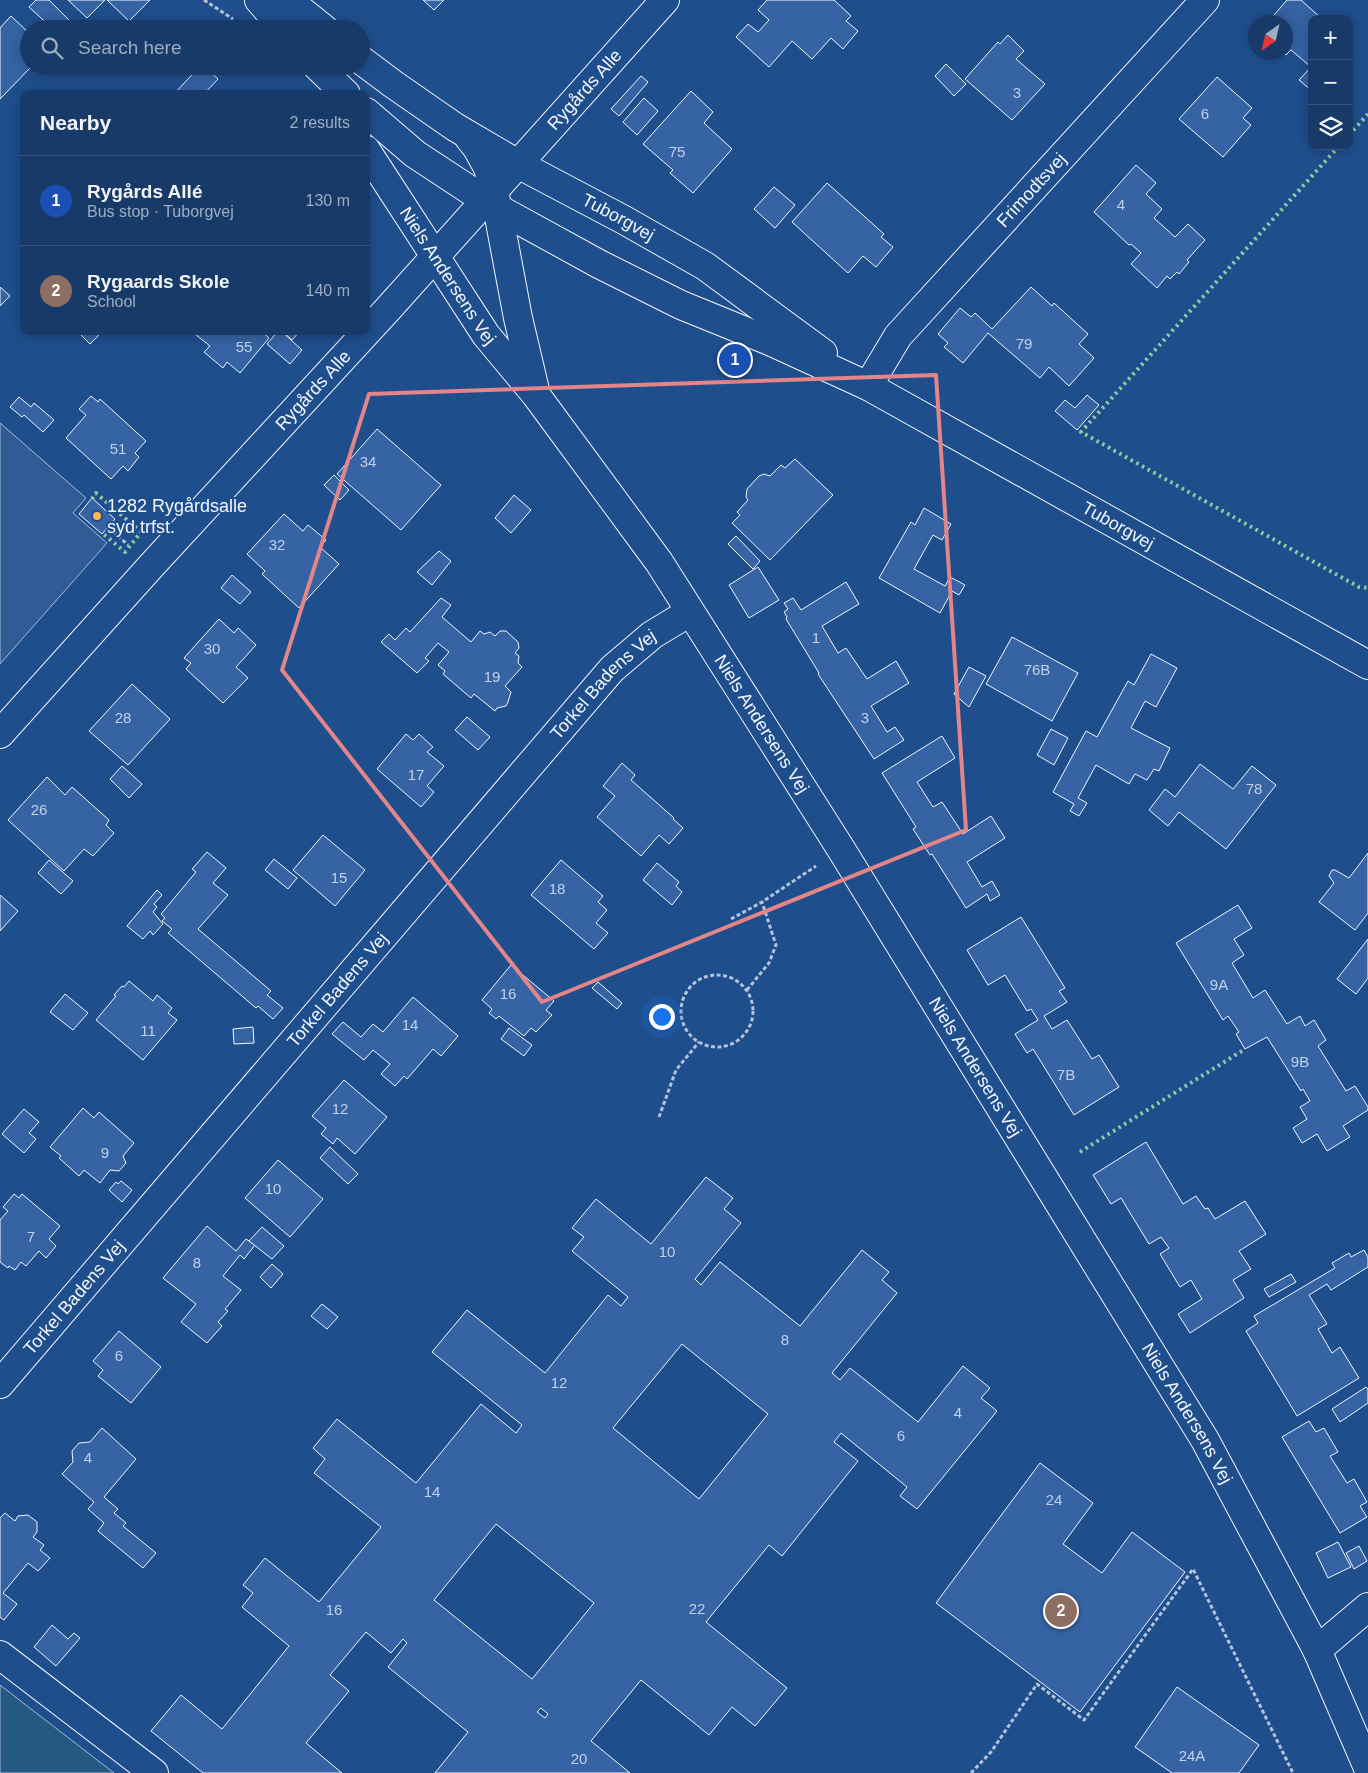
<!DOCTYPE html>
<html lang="en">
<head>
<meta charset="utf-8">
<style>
	:root { --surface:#173a69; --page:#20416f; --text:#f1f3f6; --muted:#9eadc0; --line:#36547d; --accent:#ea580c }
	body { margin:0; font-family:Arial,sans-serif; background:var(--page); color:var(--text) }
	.controls { position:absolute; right:15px; top:15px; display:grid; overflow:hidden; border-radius:10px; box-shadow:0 2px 12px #0003 }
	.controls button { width:45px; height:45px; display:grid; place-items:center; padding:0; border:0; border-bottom:1px solid var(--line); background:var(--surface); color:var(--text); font:25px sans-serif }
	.compass { position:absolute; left:1248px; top:15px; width:45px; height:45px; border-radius:50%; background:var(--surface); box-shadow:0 2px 12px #0003; rotate:214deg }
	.you { position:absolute; left:661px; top:1016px; width:18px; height:18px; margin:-12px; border:4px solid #fff; border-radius:50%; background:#1a73e8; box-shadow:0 0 0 8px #1a73e833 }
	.badge { display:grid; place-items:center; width:32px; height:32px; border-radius:50%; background:var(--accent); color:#fff; font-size:16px; font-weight:700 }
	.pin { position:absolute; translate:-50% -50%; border:2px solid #fff; box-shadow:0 1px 5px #0006 }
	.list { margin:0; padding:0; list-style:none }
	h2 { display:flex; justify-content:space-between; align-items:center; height:65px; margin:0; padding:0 20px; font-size:21px }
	h2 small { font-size:16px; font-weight:400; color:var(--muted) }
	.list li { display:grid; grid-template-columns:32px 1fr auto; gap:15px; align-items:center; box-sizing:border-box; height:90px; padding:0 20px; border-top:1px solid var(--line) }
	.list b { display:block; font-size:19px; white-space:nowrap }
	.list p { margin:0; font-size:16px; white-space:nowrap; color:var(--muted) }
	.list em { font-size:16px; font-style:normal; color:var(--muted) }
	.icon { flex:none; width:28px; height:28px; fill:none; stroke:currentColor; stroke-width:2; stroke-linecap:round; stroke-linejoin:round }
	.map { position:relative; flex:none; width:1368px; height:1773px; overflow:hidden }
	.search { position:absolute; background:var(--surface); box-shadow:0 2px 12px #0003; left:20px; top:20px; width:350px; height:55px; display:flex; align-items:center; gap:12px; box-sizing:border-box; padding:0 18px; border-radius:28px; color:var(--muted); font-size:19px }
	.panel { position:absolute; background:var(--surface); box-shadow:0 2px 12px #0003; left:20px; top:90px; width:350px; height:245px; border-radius:10px }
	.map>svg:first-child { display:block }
</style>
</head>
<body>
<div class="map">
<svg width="1368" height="1773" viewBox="0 0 1368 1773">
	<rect width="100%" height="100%" fill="#1f4e8c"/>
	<polygon fill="#245a82" stroke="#a8bbd7" points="0,1685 114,1773 0,1773"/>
	<polygon fill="#305b95" stroke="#a8bbd7" points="0,423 86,498 73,513 107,543 0,664"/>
	<g fill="#3563a3" stroke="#f2f6ff" fill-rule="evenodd">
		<polygon points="36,0 49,0 78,29 53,29 29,7"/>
		<polygon points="68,0 105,0 87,18"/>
		<polygon points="107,0 150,0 129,21"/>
		<polygon points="423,0 444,0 434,10"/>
		<polygon points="767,0 834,0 851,16 846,21 858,31 843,49 831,38 812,59 792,41 769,67 736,37 748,24 758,32 769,20 758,10"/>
		<polygon points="1287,0 1301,0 1322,19 1312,19 1312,91 1299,80 1311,67 1291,50 1286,55 1283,52 1286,52 1286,22 1268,22"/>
		<polygon points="11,16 29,33 29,66 32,66 0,99 0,28"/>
		<polygon points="1008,35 1024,51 1016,59 1045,84 1012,120 965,79 998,42 1000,44"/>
		<polygon points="946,64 966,84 954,96 935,76"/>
		<polygon points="200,66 204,66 218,79 204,94 174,94"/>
		<polygon points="641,76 648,82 619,116 611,109"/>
		<polygon points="1217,77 1252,108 1243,118 1251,125 1223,157 1179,119"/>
		<polygon points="691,91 713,112 704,123 732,149 693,193 670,173 673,170 643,144"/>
		<polygon points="644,98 658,111 637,135 623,122"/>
		<polygon points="1136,165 1156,183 1146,194 1162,209 1154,218 1175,237 1188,224 1205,240 1187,260 1189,262 1179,274 1177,272 1170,279 1167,276 1157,288 1131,264 1141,253 1131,244 1129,245 1094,212"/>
		<polygon points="827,183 884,234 881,237 893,247 876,267 863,256 848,273 792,222"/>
		<polygon points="774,187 795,205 775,228 754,209"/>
		<polygon points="0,287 10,296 0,306"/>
		<polygon points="1031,287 1052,306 1054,303 1088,334 1079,344 1094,358 1069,386 1049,367 1040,378 988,333 963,363 944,347 948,343 938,334 960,308 971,317 975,313 992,329"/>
		<polygon points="77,331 103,331 90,344"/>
		<polygon points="199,331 261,331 269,338 240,373 227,362 223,368 204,352 210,346 196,335"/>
		<polygon points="278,331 281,331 302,350 290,364 267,344"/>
		<polygon points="282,331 300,331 292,340"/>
		<polygon points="1087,395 1099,405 1077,430 1055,411 1065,400 1075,408"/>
		<polygon points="91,396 98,402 100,399 146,441 135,453 139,457 128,471 123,466 111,479 66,438 86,415 79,409"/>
		<polygon points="19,397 31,407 34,403 54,420 43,432 24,415 22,417 10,407"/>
		<polygon points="377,429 441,485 401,530 337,474"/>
		<polygon points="795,459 833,495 770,560 732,523 740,515 737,512 748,500 746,497 747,489 759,476 764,474 770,476 781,465 785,468"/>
		<polygon points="334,475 349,490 340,500 324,485"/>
		<polygon points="514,495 531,510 511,533 495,518"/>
		<polygon points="92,498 115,519 102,534 79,514"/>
		<polygon points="924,508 951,524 942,540 933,535 914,569 945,586 950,577 965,585 959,595 952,591 940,613 879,578 911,522 915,525"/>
		<polygon points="284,514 303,531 308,525 326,540 320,547 339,564 299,608 262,574 265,571 247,554"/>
		<polygon points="736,536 760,561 753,569 728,544"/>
		<polygon points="439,551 451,561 432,585 417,572"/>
		<polygon points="758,567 779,600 749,618 729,585"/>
		<polygon points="232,575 251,592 240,604 221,588"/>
		<polygon points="846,582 859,604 822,626 838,653 846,648 867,679 896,661 909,683 871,706 887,732 895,727 904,740 874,759 818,674 819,673 786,619 787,617 784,612 788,609 784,603 793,598 801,610"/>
		<polygon points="441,598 451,605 442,617 471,642 480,631 484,634 490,632 495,636 500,631 506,631 518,642 519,648 515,653 519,656 518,663 522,667 505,686 511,692 508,702 506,706 497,708 495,711 474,694 471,698 443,674 445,671 438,665 449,652 438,643 425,658 429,661 417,673 381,642 389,634 395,640 406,628 410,632"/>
		<polygon points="219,619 234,633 238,628 256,645 236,667 248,678 223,703 186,669 191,663 184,658"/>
		<polygon points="1012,637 1078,673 1052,721 986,684"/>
		<polygon points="1151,654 1177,668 1156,707 1145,701 1131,728 1170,748 1159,771 1154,769 1147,780 1135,774 1129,784 1096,765 1078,798 1087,803 1079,816 1070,811 1074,804 1053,792 1086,731 1097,737 1128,681 1134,685"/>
		<polygon points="969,667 986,676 969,707 954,694"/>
		<polygon points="132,684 170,719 128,765 89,731"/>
		<polygon points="467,717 490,737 478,750 455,730"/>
		<polygon points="1051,729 1068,738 1054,765 1037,755"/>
		<polygon points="406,734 413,740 419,734 433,747 427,752 444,766 427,786 434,792 421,807 377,769"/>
		<polygon points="942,736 955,758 917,782 933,807 942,802 963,834 991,816 1005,838 967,862 982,887 992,881 1000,895 990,901 987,894 966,908 932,854 930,855 913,829 916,827 882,773"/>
		<polygon points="622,763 635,775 631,780 674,818 673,819 683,828 669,844 659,835 641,856 597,817 615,796 603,786"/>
		<polygon points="1200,764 1233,789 1252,766 1276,785 1226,849 1179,812 1168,826 1149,810 1165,789 1175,797"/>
		<polygon points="122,766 142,784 129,798 110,779"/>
		<polygon points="47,777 65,795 72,787 109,820 106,825 114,833 93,856 84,849 64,871 8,820"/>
		<polygon points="323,835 365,870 335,906 293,870"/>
		<polygon points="207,852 226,868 213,883 228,895 198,929 271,991 267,995 283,1008 273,1019 258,1006 256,1008 168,933 172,929 162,921 165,918 161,914 196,872 192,869"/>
		<polygon points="1368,853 1368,913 1355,930 1319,902 1334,883 1329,876 1332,870 1335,870 1349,878"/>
		<polygon points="274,859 297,878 288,889 265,870"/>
		<polygon points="49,860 73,881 61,894 38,873"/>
		<polygon points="561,860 603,896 598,902 607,910 596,923 608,933 594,949 531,895"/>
		<polygon points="657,863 679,882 676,886 682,892 672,905 643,880"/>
		<polygon points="157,890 162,895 154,904 157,907 153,912 163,924 153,935 150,931 143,939 127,926"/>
		<polygon points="0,895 18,911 0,931"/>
		<polygon points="1238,905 1252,928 1234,939 1244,955 1232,963 1253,998 1265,990 1287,1024 1300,1016 1305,1026 1314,1020 1326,1040 1318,1046 1346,1091 1355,1086 1368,1107 1368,1110 1343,1126 1350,1137 1327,1151 1317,1134 1302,1143 1293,1128 1307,1119 1300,1107 1310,1101 1303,1089 1301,1091 1267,1037 1245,1049 1236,1034 1239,1032 1228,1016 1223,1020 1176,943"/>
		<polygon points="1021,917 1065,988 1059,991 1067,1002 1044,1016 1052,1029 1067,1020 1092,1059 1099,1055 1119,1087 1074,1115 1033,1049 1027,1053 1015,1034 1038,1020 1031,1009 1027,1011 1005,975 988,985 967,950"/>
		<polygon points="1368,939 1368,978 1356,994 1337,979"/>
		<polygon points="511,965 554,1001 546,1010 552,1015 536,1032 531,1028 524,1036 499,1016 496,1019 489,1013 492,1009 482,1000"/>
		<polygon points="129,981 153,1001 157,995 172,1008 168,1013 177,1020 143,1060 96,1020 116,996 114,995 122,986 124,987"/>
		<polygon points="598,982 622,1003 617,1009 592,988"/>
		<polygon points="65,994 88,1013 73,1030 50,1012"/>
		<polygon points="413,997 458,1036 441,1056 433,1049 407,1079 404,1076 395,1086 381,1074 390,1064 373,1050 364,1060 332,1034 343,1022 361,1037 373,1024 383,1032"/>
		<polygon points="253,1027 254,1043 234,1044 233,1029"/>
		<polygon points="509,1028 532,1045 524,1056 501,1039"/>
		<polygon points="344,1080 387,1117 355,1154 337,1138 333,1144 321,1134 326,1128 312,1116"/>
		<polygon points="83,1108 94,1118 99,1112 134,1143 123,1156 126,1163 119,1171 110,1170 100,1183 84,1170 79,1176 59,1158 61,1156 50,1147"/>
		<polygon points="24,1109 39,1122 29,1133 36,1139 24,1153 2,1134"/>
		<polygon points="1146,1142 1183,1204 1196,1196 1205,1209 1208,1208 1215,1219 1245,1201 1266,1234 1239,1251 1251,1269 1233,1280 1244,1298 1190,1333 1178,1314 1202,1299 1191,1280 1180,1287 1160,1254 1169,1248 1161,1237 1149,1244 1121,1198 1111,1204 1093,1175"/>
		<polygon points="330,1147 358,1174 348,1184 320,1158"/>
		<polygon points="278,1160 323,1199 290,1237 245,1198"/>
		<path d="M706,1177L733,1198L724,1209L741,1223L695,1279L701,1285L720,1262L800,1326L862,1250L889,1272L882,1280L897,1293L832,1373L840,1380L850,1368L918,1422L963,1366L990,1388L981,1398L997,1411L917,1509L900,1496L907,1487L841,1433L834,1442L858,1461L782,1556L769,1545L706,1622L787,1688L755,1726L732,1707L709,1735L641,1680L591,1741L630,1773H435L468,1732L388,1667L407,1643L403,1639L391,1653L366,1632L330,1675L349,1691L306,1743L342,1773H203L151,1731L181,1695L222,1729L289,1646L242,1607L253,1593L243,1585L265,1558L319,1602L381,1527L314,1473L325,1459L313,1448L337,1419L416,1483L481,1404L516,1433L522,1425L432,1352L467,1310L545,1373L608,1295L621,1306L628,1297L572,1251L584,1237L572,1228L596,1199L651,1244ZM682,1344L768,1414L699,1499L613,1428ZM496,1524L594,1603L532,1679L434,1600ZM541,1708L548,1714L545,1718L537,1712Z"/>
		<polygon points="121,1181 132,1190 122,1202 109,1190 116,1182 118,1184"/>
		<polygon points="14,1194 19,1198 22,1194 60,1226 49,1239 56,1246 46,1258 39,1251 26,1266 21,1262 15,1270 9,1266 8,1268 0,1262 0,1220 8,1211 3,1207"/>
		<polygon points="207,1226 236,1251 246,1239 255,1245 244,1259 240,1255 223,1276 241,1290 225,1309 228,1311 218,1322 222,1326 207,1343 181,1322 196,1304 163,1278"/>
		<polygon points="262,1227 284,1246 272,1259 249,1241"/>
		<polygon points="1364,1250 1368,1257 1368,1267 1331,1290 1327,1284 1309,1295 1327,1324 1318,1329 1332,1353 1340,1347 1359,1378 1297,1416 1246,1331 1258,1323 1254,1316 1335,1268 1332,1263 1349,1253 1351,1257"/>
		<polygon points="272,1264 283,1274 271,1288 260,1277"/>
		<polygon points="1291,1274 1296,1282 1269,1297 1264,1289"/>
		<polygon points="322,1304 338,1317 327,1329 311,1316"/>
		<polygon points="119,1331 161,1367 131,1403 98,1376 103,1370 93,1361"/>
		<polygon points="1366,1387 1368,1389 1368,1403 1340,1422 1332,1409"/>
		<polygon points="1309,1421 1316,1432 1324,1428 1338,1452 1330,1456 1347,1483 1354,1479 1367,1502 1360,1506 1367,1517 1340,1533 1282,1437"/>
		<polygon points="102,1428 136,1459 104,1497 118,1509 114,1513 126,1523 123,1526 156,1553 143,1568 98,1531 104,1523 88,1509 94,1502 62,1474 73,1462 72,1451 79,1443 90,1442"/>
		<polygon points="1040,1463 1093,1503 1063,1544 1102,1573 1132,1532 1185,1572 1080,1712 936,1603"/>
		<polygon points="5,1513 15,1521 18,1516 28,1515 37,1522 37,1532 33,1537 44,1545 40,1550 50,1558 38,1571 28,1563 3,1593 17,1604 4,1620 0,1617 0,1518"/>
		<polygon points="1338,1542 1351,1567 1328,1578 1316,1553"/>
		<polygon points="1359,1546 1367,1561 1354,1569 1346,1553"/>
		<polygon points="52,1625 68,1639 74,1633 80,1638 56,1666 34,1647"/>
		<polygon points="1177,1687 1259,1745 1239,1773 1172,1773 1135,1747"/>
	</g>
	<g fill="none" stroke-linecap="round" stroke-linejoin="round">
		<defs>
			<g id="street">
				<path id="s1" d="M868,386L898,336L1205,0"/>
				<path id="s2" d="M0,734L152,565L388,309L665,0"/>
				<path id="s3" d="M0,1384L612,669L652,635L690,612"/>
				<polyline points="1317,1650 1368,1607"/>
				<polyline points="0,1655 154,1773"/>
			</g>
			<g id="secondary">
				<polyline points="259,0 284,29"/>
				<polyline points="288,0 324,29"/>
				<path id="s4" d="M361,60L393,84L455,127L518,164L624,220L705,266L823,353"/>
				<polyline points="317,66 346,94"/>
				<path id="s5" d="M366,112L415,154L497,208L599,264L681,305L772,342L868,386L1368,665"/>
				<polyline points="469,138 477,148 488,168 494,190 518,318 535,390"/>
				<path id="s6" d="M366,150L486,335L536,395L659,562L841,849L1205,1440L1317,1650L1368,1768"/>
			</g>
		</defs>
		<use href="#street" stroke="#f2f6ff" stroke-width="30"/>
		<use href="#secondary" stroke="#f2f6ff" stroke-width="30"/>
		<g stroke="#b3c4dc" stroke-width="3" stroke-dasharray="4 2.5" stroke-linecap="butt">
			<polyline points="204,0 233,19"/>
			<polyline points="108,527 128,545"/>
			<polyline points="731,919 762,902 816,866"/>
			<circle cx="717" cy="1011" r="36"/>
			<polyline points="747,990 769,963 776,945 762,902"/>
			<polyline points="659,1117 676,1070 699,1042"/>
			<polyline points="971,1773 991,1752 1037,1684 1084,1720 1193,1569 1293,1773"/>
		</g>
		<use href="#street" stroke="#1f4e8c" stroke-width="28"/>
		<use href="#secondary" stroke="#1f4e8c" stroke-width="28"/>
		<g stroke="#97c8a6" stroke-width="4" stroke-dasharray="2.5 4" stroke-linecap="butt">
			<polyline points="1349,135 1368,114"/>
			<polyline points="1339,146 1081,432 1359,587 1368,588"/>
			<polyline points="92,499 96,493 141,532 125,552 101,532"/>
			<polyline points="1080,1152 1245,1049"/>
		</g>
	</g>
	<path fill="none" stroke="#e38589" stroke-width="4" stroke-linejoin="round" d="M936,375L966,830L542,1002L282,670L369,394Z"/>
	<circle fill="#ffb74d" stroke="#1f4e8c" stroke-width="2" cx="97" cy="516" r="5"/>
	<g text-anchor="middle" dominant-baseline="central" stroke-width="4" stroke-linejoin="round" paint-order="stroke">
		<g font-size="15" fill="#c3d1e8">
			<text x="1017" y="92">3</text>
			<text x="1205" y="113">6</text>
			<text x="677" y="151">75</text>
			<text x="1121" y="204">4</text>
			<text x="1024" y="343">79</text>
			<text x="244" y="346">55</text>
			<text x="118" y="448">51</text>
			<text x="368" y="461">34</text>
			<text x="277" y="544">32</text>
			<text x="816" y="637">1</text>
			<text x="212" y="648">30</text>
			<text x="1037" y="669">76B</text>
			<text x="492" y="676">19</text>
			<text x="123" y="717">28</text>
			<text x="865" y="717">3</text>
			<text x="416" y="774">17</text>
			<text x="1254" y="788">78</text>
			<text x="39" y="809">26</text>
			<text x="339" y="877">15</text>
			<text x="557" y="888">18</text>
			<text x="1219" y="984">9A</text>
			<text x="508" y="993">16</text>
			<text x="410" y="1024">14</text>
			<text x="148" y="1030">11</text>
			<text x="1300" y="1061">9B</text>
			<text x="1066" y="1074">7B</text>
			<text x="340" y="1108">12</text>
			<text x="105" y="1152">9</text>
			<text x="273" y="1188">10</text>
			<text x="31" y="1236">7</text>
			<text x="667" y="1251">10</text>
			<text x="197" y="1262">8</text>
			<text x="785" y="1339">8</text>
			<text x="119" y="1355">6</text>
			<text x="559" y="1382">12</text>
			<text x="958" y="1412">4</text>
			<text x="901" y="1435">6</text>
			<text x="88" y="1457">4</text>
			<text x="432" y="1491">14</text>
			<text x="1054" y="1499">24</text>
			<text x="697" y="1608">22</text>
			<text x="334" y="1609">16</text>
			<text x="1192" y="1755">24A</text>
			<text x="579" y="1758">20</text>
		</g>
		<g font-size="18" fill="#f2f6ff" stroke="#1f4e8c">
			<text stroke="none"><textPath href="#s2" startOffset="870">Rygårds Alle</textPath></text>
			<text stroke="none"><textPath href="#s1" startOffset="256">Frimodtsvej</textPath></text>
			<text stroke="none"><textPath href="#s4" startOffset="302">Tuborgvej</textPath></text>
			<text stroke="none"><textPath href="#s6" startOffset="150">Niels Andersens Vej</textPath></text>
			<text stroke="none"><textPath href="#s2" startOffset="465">Rygårds Alle</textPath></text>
			<text stroke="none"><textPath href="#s5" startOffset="861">Tuborgvej</textPath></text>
			<text stroke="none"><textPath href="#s3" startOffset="924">Torkel Badens Vej</textPath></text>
			<text stroke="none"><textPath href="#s6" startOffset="698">Niels Andersens Vej</textPath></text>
			<text stroke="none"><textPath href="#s3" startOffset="519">Torkel Badens Vej</textPath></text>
			<text stroke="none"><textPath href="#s6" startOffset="1102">Niels Andersens Vej</textPath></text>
			<text stroke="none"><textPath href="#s3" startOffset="114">Torkel Badens Vej</textPath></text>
			<text stroke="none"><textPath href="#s6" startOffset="1508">Niels Andersens Vej</textPath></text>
		</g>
		<g font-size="18" fill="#f2f6ff" stroke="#1f4e8c" text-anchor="start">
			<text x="107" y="506">1282 Rygårdsalle<tspan x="107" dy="21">syd trfst.</tspan></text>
		</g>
	</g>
</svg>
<div class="controls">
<button>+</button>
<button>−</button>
<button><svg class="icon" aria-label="layers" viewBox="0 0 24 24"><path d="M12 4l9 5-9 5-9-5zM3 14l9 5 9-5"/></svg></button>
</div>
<svg class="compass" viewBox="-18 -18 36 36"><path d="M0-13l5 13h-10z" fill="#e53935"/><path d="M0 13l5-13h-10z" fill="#9eadc0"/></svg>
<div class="you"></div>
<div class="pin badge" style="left:735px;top:360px;background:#1a4fb4">1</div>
<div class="pin badge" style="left:1061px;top:1611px;background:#8d6e63">2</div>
<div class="search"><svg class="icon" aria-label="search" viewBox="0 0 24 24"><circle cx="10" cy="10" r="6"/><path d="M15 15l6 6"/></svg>Search here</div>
<section class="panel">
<h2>Nearby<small>2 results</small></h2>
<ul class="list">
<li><span class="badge" style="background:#1a4fb4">1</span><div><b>Rygårds Allé</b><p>Bus stop · Tuborgvej</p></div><em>130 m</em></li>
<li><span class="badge" style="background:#8d6e63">2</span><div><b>Rygaards Skole</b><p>School</p></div><em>140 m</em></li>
</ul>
</section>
</div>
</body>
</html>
